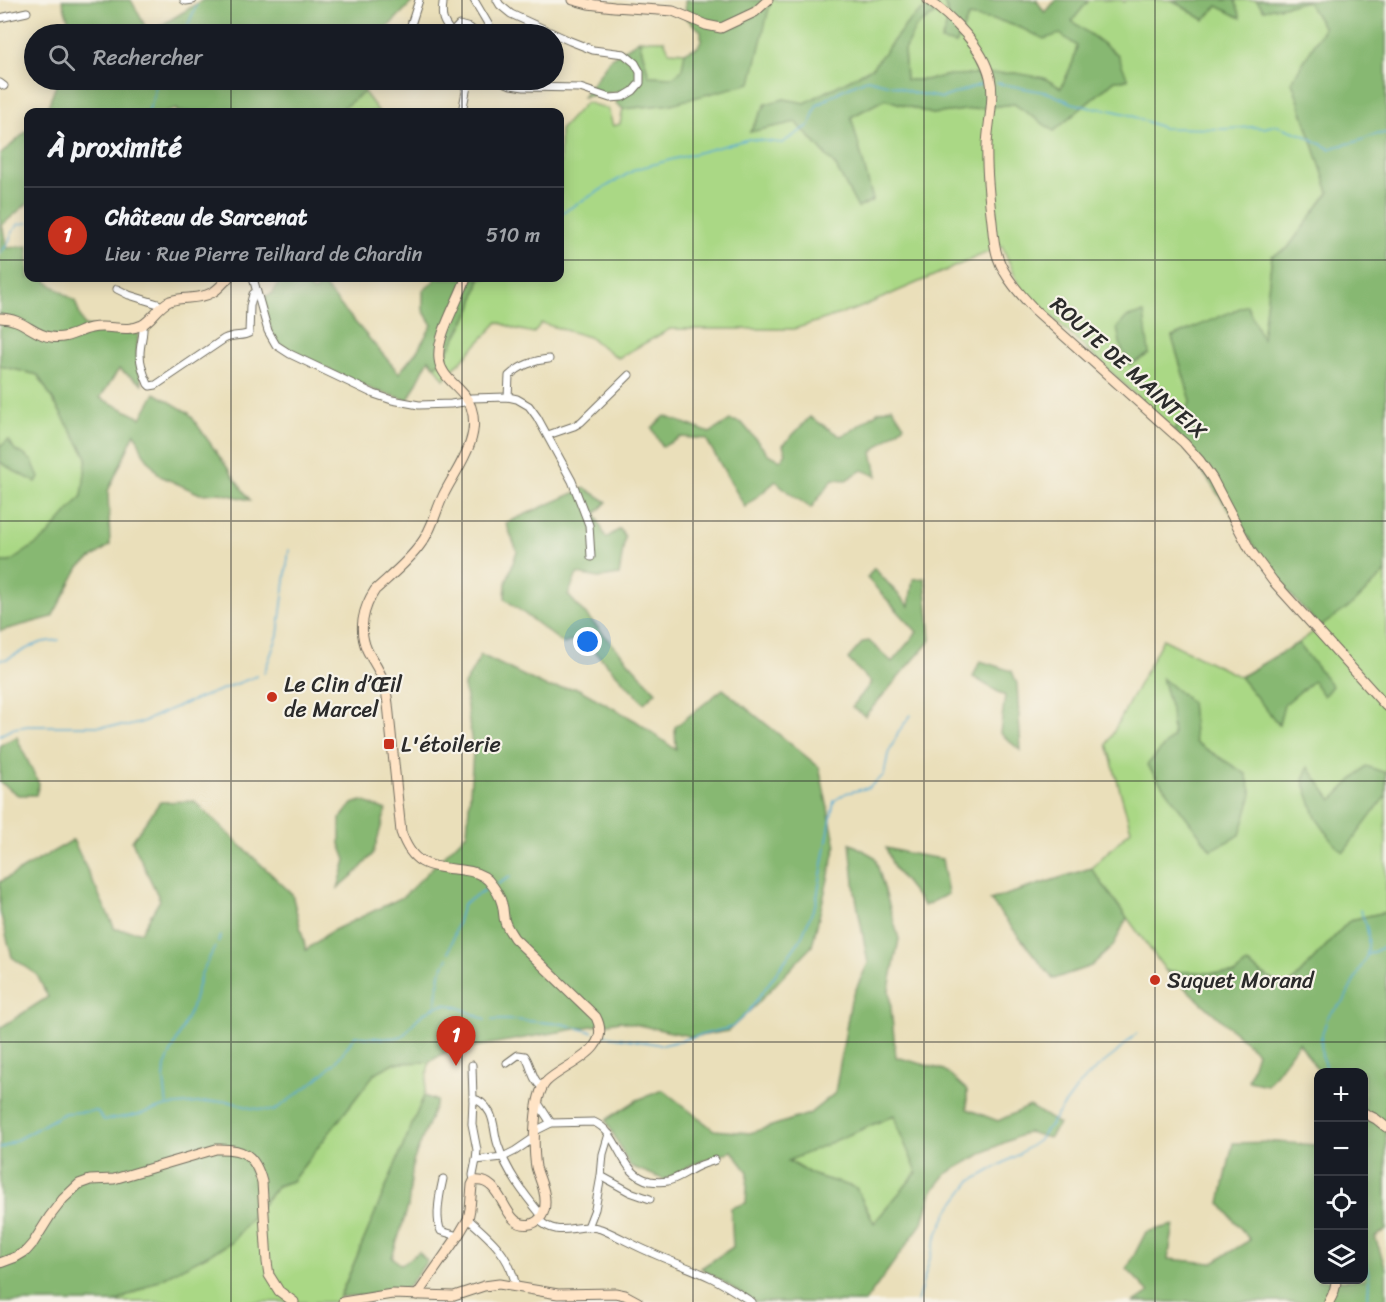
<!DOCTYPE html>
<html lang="fr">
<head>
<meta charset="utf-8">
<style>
	:root { --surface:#171b24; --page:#20242c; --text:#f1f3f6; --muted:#9ea1a6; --line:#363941; --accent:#c8321e }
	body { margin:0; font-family:Sriracha,sans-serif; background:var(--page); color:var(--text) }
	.controls { position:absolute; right:18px; bottom:18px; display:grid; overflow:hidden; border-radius:12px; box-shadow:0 3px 15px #0003 }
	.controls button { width:54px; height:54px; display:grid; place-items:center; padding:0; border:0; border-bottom:2px solid var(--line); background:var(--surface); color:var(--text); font:30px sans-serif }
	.you { position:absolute; left:588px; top:642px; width:21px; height:21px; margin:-15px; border:4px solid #fff; border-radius:50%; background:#1a73e8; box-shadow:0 0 0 9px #1a73e833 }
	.badge { display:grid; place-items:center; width:39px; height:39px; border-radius:50%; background:var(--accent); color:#fff; font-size:20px; font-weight:700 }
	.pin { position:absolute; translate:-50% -50px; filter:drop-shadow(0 2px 3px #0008) }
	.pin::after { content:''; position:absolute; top:32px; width:21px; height:18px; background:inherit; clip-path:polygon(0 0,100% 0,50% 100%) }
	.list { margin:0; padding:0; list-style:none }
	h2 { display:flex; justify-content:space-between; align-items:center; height:78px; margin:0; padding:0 24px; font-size:26px }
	h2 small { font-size:20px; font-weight:400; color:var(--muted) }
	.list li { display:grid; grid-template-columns:39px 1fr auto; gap:18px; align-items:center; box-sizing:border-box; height:96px; padding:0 24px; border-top:2px solid var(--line) }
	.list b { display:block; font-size:22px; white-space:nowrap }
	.list p { margin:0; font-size:20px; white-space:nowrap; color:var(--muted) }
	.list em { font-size:20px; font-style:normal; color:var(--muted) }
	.icon { flex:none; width:33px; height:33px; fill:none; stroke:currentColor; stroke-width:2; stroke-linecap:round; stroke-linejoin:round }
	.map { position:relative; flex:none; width:1386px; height:1302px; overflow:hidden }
	.search { position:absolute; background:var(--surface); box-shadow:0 3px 15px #0003; left:24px; top:24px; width:540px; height:66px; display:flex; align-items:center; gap:15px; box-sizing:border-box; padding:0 21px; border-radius:33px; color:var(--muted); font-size:22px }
	.panel { position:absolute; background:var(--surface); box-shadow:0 3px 15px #0003; left:24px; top:108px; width:540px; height:174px; border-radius:12px }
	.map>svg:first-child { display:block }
</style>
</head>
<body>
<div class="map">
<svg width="1386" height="1302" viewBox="0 0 1386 1302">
	<rect width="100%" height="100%" fill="#f7f3e8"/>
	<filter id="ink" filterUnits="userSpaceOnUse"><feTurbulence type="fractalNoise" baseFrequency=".0167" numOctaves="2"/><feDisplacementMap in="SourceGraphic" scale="12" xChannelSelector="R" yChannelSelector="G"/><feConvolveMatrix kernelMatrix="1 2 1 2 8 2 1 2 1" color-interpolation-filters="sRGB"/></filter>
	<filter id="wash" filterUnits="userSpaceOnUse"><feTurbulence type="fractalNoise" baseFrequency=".008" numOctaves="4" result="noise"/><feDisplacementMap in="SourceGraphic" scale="24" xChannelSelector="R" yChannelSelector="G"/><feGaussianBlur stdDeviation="1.35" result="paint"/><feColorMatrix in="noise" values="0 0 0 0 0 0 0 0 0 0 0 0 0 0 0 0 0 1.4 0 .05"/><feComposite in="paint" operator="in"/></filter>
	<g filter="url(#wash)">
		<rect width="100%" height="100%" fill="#eadfba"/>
		<g fill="#aad885" stroke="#6a8258" stroke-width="1.5">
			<polygon points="771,0 941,0 945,4 948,24 941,40 956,44 969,16 1001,21 1021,28 1060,34 1077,46 1073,62 1061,89 1044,78 950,75 925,80 906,80 904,50 916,27 935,14 909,21 872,68 805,103 784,99 766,104 750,132 796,122 835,165 858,208 873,200 851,117 885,99 932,114 1014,104 1054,131 1115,80 1118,55 1072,21 1089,0 1122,0 1124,2 1126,0 1172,0 1204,20 1217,6 1235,0 1256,0 1264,10 1307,1 1324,28 1292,81 1329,192 1287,249 1272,256 1262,340 1172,337 1191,401 1174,431 1020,287 1002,246 859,308 794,329 670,329 618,358 589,337 541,323 534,333 516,329 498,322 444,379 435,366 443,360 472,308 480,278 560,278 560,130 586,102 608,109 613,126 620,124 623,109 671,104"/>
			<polygon points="639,40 664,40 669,51 685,52 682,70 673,77 649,76"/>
			<polygon points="364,92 379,112 337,112"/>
			<polygon points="0,366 38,375 87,457 82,496 46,538 10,562 0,562"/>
			<polygon points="1386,572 1386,912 1350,920 1286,989 1247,964 1234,974 1166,971 1091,868 1131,830 1107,744 1163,639 1240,677 1298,643 1335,616 1353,604"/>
			<polygon points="429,1062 424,1096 370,1226 337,1302 116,1302 231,1243 278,1186 292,1181 375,1073 394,1063"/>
			<polygon points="895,1115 898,1128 917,1172 874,1223 856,1188 813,1175 788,1160 863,1129"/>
		</g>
		<g fill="#87b872" stroke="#59724e" stroke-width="1.5" fill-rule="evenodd">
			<polygon points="62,0 131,0 149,33 203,0 414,0 387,28 373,32 372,34 73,34"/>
			<polygon points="685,0 771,0 751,83 671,104 623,109 616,103 620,91 583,97 611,58 639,40 649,76 673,77 682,70 685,52 698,47 701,40 701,31 686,18"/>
			<path d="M941,0H1037V1L1045,13L1056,0H1089L1072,21L1118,55L1128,80H1115L1054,131L1014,104L932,114L885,99L851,117L873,200L858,208L835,165L796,122L750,132L766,104L784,99L805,103L872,68L909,21L929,5L935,14L916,27L904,50L906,80H925L950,75L1015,73L1044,78L1061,88L1073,62L1077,46L1060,34L1044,39L1021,28L1001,21L969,16L956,44L941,41C946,29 953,11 941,0Z"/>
			<polygon points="1172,0 1235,0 1241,18 1217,6 1204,20"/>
			<polygon points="1256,0 1386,0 1386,572 1353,604 1320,627 1280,583 1174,431 1191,401 1172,337 1247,305 1262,339 1272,256 1287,249 1329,192 1292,81 1324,28 1307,1 1264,10"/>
			<polygon points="58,80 366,80 364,92 337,112 177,112 177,109 166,112 46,112"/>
			<polygon points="28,130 28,203 2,225 7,248 28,246 28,278 49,278 46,281 75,301 84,326 125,333 138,332 137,358 142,384 119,369 100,398 141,418 155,393 189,413 250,500 220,493 200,494 160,476 143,453 135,433 108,491 110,545 79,567 52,617 0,631 0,562 10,562 45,538 82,496 87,457 38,375 0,366 0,155"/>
			<polygon points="282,278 298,278 313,292 323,285 399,373 417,351 432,325 423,310 423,291 435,280 434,278 480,278 472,308 443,360 434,366 429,359 408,400 373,390 290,352 274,339 263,305 263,297 273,293"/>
			<polygon points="1144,313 1149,354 1130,365 1121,347 1117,328 1127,317"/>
			<polygon points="892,407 904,425 872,452 877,476 862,470 846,480 833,479 811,508 788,492 776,481 745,507 706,439 681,437 662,447 652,428 665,416 710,433 730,420 742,423 768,454 781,460 786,453 783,445 810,417 840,436 848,433 878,412"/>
			<polygon points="8,440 16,451 23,454 32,461 39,477 36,482 16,472 0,462 0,447"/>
			<polygon points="585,488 607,502 595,514 606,538 620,529 625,537 619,575 599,578 577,574 568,595 656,692 644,703 581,637 564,644 505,599 506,583 517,551 506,523"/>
			<polygon points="874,568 909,606 913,579 925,578 931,640 865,716 852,707 871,683 848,659 863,642 869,641 892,662 917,632 867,578"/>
			<polygon points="1298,643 1332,686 1324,696 1313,681 1284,705 1279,725 1240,677"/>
			<polygon points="481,655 549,688 577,688 636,721 676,750 675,727 723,689 819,767 836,846 812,946 755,1006 728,1031 694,1037 620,1021 446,1052 429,1062 394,1063 375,1073 292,1181 277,1186 231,1243 116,1302 0,1302 0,1028 48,997 37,975 12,957 0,912 0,882 73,840 115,929 141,932 160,900 132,841 160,802 194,801 292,894 306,950 330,932 403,897 467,833 473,752 464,685"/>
			<polygon points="980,661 1012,671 1017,684 1021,751 1000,733 1005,696 973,677"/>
			<polygon points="1162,678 1191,702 1195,742 1246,774 1252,794 1240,835 1211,850 1147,765 1173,736 1171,710"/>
			<polygon points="17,737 21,747 39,784 36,795 18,795 0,782 0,747 3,743"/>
			<polygon points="1366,766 1386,773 1386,797 1384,798 1344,852 1336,846 1316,818 1303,780 1308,767 1332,800"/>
			<polygon points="362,801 386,810 373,854 358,871 338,888 346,860 340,844 340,819 352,804"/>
			<path d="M850,843L875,857L899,939L889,989L896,1057L944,1070L967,1090V1109L998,1121L1030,1106L1059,1124L1049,1138L1028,1132L990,1149L946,1174L932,1192L923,1222L865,1302H755L701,1268L733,1247L731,1208L746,1203L748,1172L732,1151L691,1165L665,1180L630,1166L606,1120L637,1100L663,1090L714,1130L750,1133L809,1114L835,1093L851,1000L868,963L855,892ZM894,1115L898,1128L917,1172L874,1223L856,1188L813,1175L788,1161Z"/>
			<polygon points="886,848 912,854 942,859 948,894 924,906 894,868"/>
			<polygon points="1091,868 1127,918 1113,946 1091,966 1053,979 990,900"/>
			<polygon points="1386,912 1386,1065 1383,1071 1386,1076 1386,1230 1375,1237 1386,1269 1386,1302 1134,1302 1149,1292 1127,1269 1146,1232 1174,1225 1168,1259 1212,1263 1250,1240 1220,1203 1233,1143 1276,1142 1315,1145 1318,1141 1318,1280 1364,1280 1364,1072 1319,1072 1299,1042 1267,1085 1248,1081 1257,1052 1166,971 1234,974 1247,964 1286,989 1350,920"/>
			<polygon points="424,1096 437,1101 413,1162 408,1207 392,1257 401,1265 419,1252 427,1261 408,1287 396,1293 340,1297"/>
		</g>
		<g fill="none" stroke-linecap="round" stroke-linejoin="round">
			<g stroke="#59acd4" stroke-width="1.5">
				<polyline points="184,34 197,4"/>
				<path d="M997,83L1049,93L1072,103L1091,108L1105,109L1127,114L1163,128L1226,129L1252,127L1264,128L1275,125L1304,135L1330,149C1339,145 1349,144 1358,141C1370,137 1372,134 1386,133"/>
				<polyline points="148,112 154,96 155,80"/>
				<polyline points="560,214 636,169 749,139 782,143 810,125 816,106 840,91 867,79 895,86 914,93 942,98 982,84 986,84"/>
				<polyline points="0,254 9,242 12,232 19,224 28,223"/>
				<polyline points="0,660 7,659 34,645 43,642 59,640"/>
				<polyline points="264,673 278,635 289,550"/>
				<polyline points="0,735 14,728 28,726 128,726 140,723 171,709 257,676"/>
				<polyline points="498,884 510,877"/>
				<path d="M1360,910C1368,928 1370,934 1367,955"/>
				<polyline points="218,942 220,936"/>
				<polyline points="449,952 463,904 487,889"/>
				<polyline points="436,1006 440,973 448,958"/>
				<polyline points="491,1020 515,1020 563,1024 592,1032"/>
				<polyline points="602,1035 663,1045 732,1027 749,1011 800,940 816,903 834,801 846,793 868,788 884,775 888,754 899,731 911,715"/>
				<polyline points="1328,1072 1322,1058 1321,1038 1328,1016 1344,1001 1367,955 1386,946"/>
				<polyline points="167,1106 164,1080 165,1066 192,1007 201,974 215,947"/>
				<path d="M0,1149L65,1113L97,1111L104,1120L137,1115L167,1106L209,1102L227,1101L251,1108L274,1111L316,1080L336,1062L355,1036C367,1037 391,1041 402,1036C407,1033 412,1024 417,1019C445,994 457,1007 485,1020"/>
				<polyline points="1364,1255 1369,1277 1368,1302"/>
				<polyline points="917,1302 937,1235 949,1210 970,1182 1014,1157 1038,1141 1080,1084 1097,1068 1115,1054 1137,1033"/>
			</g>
		</g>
	</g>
	<g filter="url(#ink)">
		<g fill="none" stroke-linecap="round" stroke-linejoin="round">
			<defs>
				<g id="street">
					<polyline points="184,0 186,1 193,0"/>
					<polyline points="474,0 494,34"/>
					<polyline points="497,0 500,5 511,14 570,41 593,50 624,54 635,63 640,72 640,83 633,91 623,97 610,98 580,88 524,87 511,85 499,80"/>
					<path d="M443,3C441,19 443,21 452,34"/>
					<polyline points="0,18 27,12"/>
					<polyline points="399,34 410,28 419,0"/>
					<polyline points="451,34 459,25 470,28 477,34"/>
					<polyline points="390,80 400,80"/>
					<polyline points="458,80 467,86"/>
					<polyline points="0,83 4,86"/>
					<polyline points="462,112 467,86 471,80"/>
					<polyline points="253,278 268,331 276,345 290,354 374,394 392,400 419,405 451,404 464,402 471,398 508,397 517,399 529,406 537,417 572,481 589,525 591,557"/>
					<polyline points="117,289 129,295 158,304 161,307"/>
					<path d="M143,324C144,335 140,344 140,354C140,364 144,375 148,384L150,386L156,385L224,339C234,334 242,337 249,333L250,306L253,294L256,292"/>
					<path d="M508,397L509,376C519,366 535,360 549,359"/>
					<polyline points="548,435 574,426 581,422 629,375"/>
					<path d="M507,1063L518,1055L525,1056C532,1066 531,1079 542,1087"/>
					<polyline points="472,1065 473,1099 472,1124 477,1150 476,1160 473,1175 474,1181"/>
					<path d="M473,1099C481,1100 486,1106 490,1113C495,1123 494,1134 498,1145C507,1172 524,1194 542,1216"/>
					<polyline points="538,1103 551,1123"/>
					<path d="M535,1131L551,1123L594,1122C621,1134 619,1174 650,1181C656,1182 662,1182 668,1181C680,1178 690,1169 701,1165C706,1163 710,1162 715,1160"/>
					<polyline points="476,1160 503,1157 515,1151 534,1138"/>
					<polyline points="601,1176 630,1192 650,1199"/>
					<path d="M443,1179C440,1192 435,1219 441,1231L458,1236"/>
					<path d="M468,1219C491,1239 509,1254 516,1286"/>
					<path d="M539,1220C559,1240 579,1221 601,1229C618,1236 635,1246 652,1253C672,1262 693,1269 712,1278C726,1285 739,1294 752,1302"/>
					<polyline points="588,1227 595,1209 601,1176 603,1154 609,1134"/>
				</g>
				<g id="secondary">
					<polyline points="573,0 588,4 614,7 673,11 706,25 721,28 755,12 768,0"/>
					<path d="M928,0C952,17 983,47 990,77C995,98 988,123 987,145C986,170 989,197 992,222C993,234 994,247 998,258C1005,278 1021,295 1035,310L1184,443L1200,461L1212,478L1250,550L1273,581L1386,706"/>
					<polyline points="462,112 463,112"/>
					<path d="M0,318C23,318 33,335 51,337C67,340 77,331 91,328C108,324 126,333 142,325C153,319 158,306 170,301C183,296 199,300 211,293C218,290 223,283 228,278"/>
					<polyline points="1364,1113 1376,1119 1386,1127"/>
					<path d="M0,1263L16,1257L26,1251L33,1243L50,1216L63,1199L79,1184L90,1180L114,1179L216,1149C244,1148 255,1155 262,1182L267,1262L269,1275L279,1291L294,1302"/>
					<path d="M417,1295L458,1236L468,1219L470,1209L472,1185L474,1181C505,1176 502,1231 531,1224C541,1221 545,1212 545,1203C546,1190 539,1179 536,1167C533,1149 533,1096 546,1082C563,1064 614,1052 596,1017L514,938C511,933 507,928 505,922C503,916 504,910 502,904C500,895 494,887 488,880C481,873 472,871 462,870C429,866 413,867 401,832L388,704C387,696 386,687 383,680C379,669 372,660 367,650C358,630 363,608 375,590C390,576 408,562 420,545C432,530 435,513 443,496C456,469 482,439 471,407C465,388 441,380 439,359C436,336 459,300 466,278"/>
					<polyline points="343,1302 392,1294 454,1296 484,1286 499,1284 558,1294 615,1293 625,1295 638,1302"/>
					<path d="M1329,1302C1333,1295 1336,1288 1336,1280"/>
				</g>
			</defs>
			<use href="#street" stroke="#6e6a5d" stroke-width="9"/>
			<use href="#secondary" stroke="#6e6a5d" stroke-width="11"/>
			<use href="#street" stroke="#fff" stroke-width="7"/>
			<use href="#secondary" stroke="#ffe4c6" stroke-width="9"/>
		</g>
	</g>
	<path fill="none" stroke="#2b2b2b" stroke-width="1.5" stroke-opacity="0.55" d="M231,0V34M462,0V34M693,0V1302M924,0V1302M1155,0V1302M231,80V112M462,80V112M0,260H28M560,260H1386M231,278V1302M462,278V1302M0,521H1386M0,781H1386M0,1042H1386"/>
	<g fill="#c8321e" stroke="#f7f3e8" stroke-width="2">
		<circle cx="272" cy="697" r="6"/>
		<rect x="383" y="738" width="12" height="12" rx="3"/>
		<circle cx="1155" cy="980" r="6"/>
	</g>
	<g text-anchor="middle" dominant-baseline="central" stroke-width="4.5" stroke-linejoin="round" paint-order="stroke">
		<g font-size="22" fill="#2b2b2b" stroke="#f7f3e8">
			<text transform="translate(1129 368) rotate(42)">ROUTE DE MAINTEIX</text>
		</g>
		<g font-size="22" fill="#2b2b2b" stroke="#f7f3e8" text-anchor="start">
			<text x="284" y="684">Le Clin d’Œil<tspan x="284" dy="25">de Marcel</tspan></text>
			<text x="401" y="744">L'étoilerie</text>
			<text x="1167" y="980">Suquet Morand</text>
		</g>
	</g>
</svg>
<div class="controls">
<button>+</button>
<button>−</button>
<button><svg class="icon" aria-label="locate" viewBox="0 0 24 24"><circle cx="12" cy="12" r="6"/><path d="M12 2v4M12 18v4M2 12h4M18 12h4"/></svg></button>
<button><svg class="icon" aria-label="layers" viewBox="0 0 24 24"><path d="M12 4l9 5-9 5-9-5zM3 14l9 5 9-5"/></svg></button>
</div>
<div class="you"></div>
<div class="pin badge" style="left:456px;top:1066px">1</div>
<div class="search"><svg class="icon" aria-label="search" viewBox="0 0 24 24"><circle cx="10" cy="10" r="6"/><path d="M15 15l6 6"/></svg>Rechercher</div>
<section class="panel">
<h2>À proximité<small></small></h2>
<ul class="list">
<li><span class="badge">1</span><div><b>Château de Sarcenat</b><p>Lieu · Rue Pierre Teilhard de Chardin</p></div><em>510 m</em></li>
</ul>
</section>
</div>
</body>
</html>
